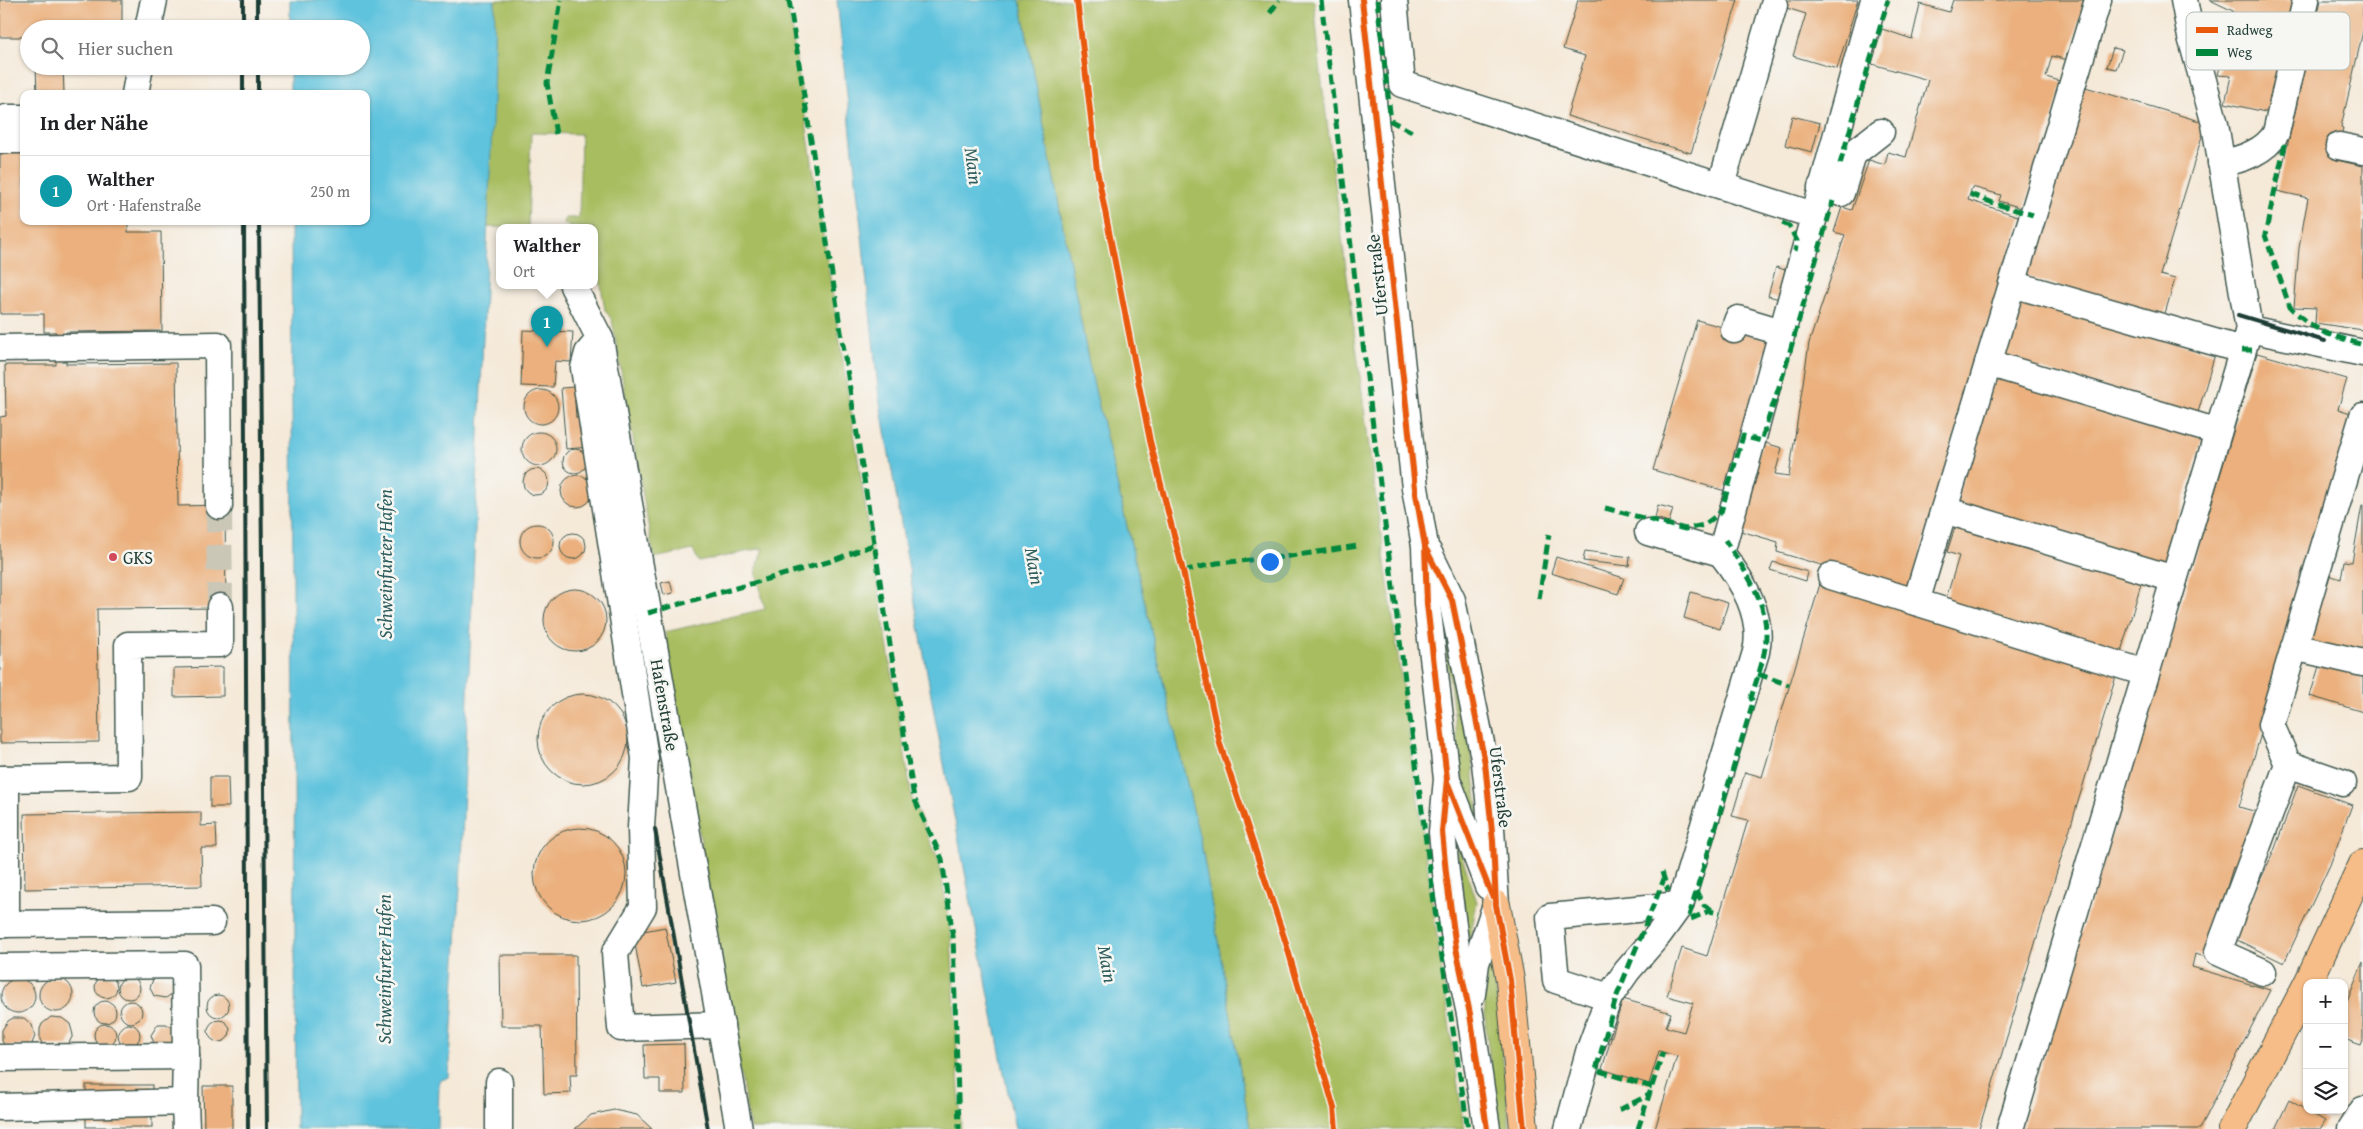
<!DOCTYPE html>
<html lang="de">
<head>
<meta charset="utf-8">
<style>
	:root { --surface:#fff; --page:#f6f6f6; --text:#202124; --muted:#757577; --line:#e0e0e0; --accent:#d1495b }
	body { margin:0; font-family:"Gentium Book Plus",serif; background:var(--page); color:var(--text) }
	.controls { position:absolute; right:15px; bottom:15px; display:grid; overflow:hidden; border-radius:10px; box-shadow:0 1px 4px #0004 }
	.controls button { width:45px; height:45px; display:grid; place-items:center; padding:0; border:0; border-bottom:1px solid var(--line); background:var(--surface); color:var(--text); font:25px sans-serif }
	.you { position:absolute; left:1269px; top:561px; width:18px; height:18px; margin:-12px; border:4px solid #fff; border-radius:50%; background:#1a73e8; box-shadow:0 0 0 8px #1a73e833 }
	.badge { display:grid; place-items:center; width:32px; height:32px; border-radius:50%; background:var(--accent); color:#fff; font-size:16px; font-weight:700 }
	.pin { position:absolute; translate:-50% -41px; filter:drop-shadow(0 1px 2px #0008) }
	.pin::after { content:''; position:absolute; top:26px; width:18px; height:15px; background:inherit; clip-path:polygon(0 0,100% 0,50% 100%) }
	.popup { position:absolute; left:496px; top:224px; width:102px; height:65px; box-sizing:border-box; display:grid; place-content:center; border-radius:10px; background:var(--surface); filter:drop-shadow(0 1px 4px #0005); font-size:16px; white-space:nowrap; color:var(--muted) }
	.popup b { font-size:19px; color:var(--text) }
	.popup::after { content:''; position:absolute; left:50%; top:100%; margin-left:-10px; border:10px solid transparent; border-top-color:var(--surface) }
	.list { margin:0; padding:0; list-style:none }
	h2 { display:flex; justify-content:space-between; align-items:center; height:65px; margin:0; padding:0 20px; font-size:21px }
	h2 small { font-size:16px; font-weight:400; color:var(--muted) }
	.list li { display:grid; grid-template-columns:32px 1fr auto; gap:15px; align-items:center; box-sizing:border-box; height:70px; padding:0 20px; border-top:1px solid var(--line) }
	.list b { display:block; font-size:19px; white-space:nowrap }
	.list p { margin:0; font-size:16px; white-space:nowrap; color:var(--muted) }
	.list em { font-size:16px; font-style:normal; color:var(--muted) }
	.icon { flex:none; width:28px; height:28px; fill:none; stroke:currentColor; stroke-width:2; stroke-linecap:round; stroke-linejoin:round }
	.map { position:relative; flex:none; width:2363px; height:1129px; overflow:hidden }
	.search { position:absolute; background:var(--surface); box-shadow:0 1px 4px #0004; left:20px; top:20px; width:350px; height:55px; display:flex; align-items:center; gap:12px; box-sizing:border-box; padding:0 18px; border-radius:28px; color:var(--muted); font-size:19px }
	.panel { position:absolute; background:var(--surface); box-shadow:0 1px 4px #0004; left:20px; top:90px; width:350px; height:135px; border-radius:10px }
	.map>svg:first-child { display:block }
</style>
</head>
<body>
<div class="map">
<svg width="2363" height="1129" viewBox="0 0 2363 1129">
	<rect width="100%" height="100%" fill="#f6f6f2"/>
	<filter id="ink" filterUnits="userSpaceOnUse"><feTurbulence type="fractalNoise" baseFrequency=".02" numOctaves="2"/><feDisplacementMap in="SourceGraphic" scale="10" xChannelSelector="R" yChannelSelector="G"/><feConvolveMatrix kernelMatrix="1 2 1 2 8 2 1 2 1" color-interpolation-filters="sRGB"/></filter>
	<filter id="wash" filterUnits="userSpaceOnUse"><feTurbulence type="fractalNoise" baseFrequency=".0096" numOctaves="4" result="noise"/><feDisplacementMap in="SourceGraphic" scale="20" xChannelSelector="R" yChannelSelector="G"/><feGaussianBlur stdDeviation="1.12" result="paint"/><feColorMatrix in="noise" values="0 0 0 0 0 0 0 0 0 0 0 0 0 0 0 0 0 1.4 0 .05"/><feComposite in="paint" operator="in"/></filter>
	<g filter="url(#wash)">
		<rect width="100%" height="100%" fill="#f5e9d8"/>
		<g fill="#a8bd61" stroke="#647d4a">
			<polygon points="495,0 787,0 872,549 912,799 939,861 951,936 961,1129 750,1129 665,632 765,609 756,571 763,548 699,562 693,550 654,558 612,320 605,310 595,251 594,228 578,228 564,224 565,218 579,218 581,134 531,133 528,228 487,227"/>
			<polygon points="1020,0 1314,0 1321,75 1371,462 1464,1129 1250,1129 1202,848 1089,364"/>
			<polygon points="1440,605 1465,705 1481,831 1468,798 1462,776"/>
			<polygon points="1454,832 1477,902 1469,945"/>
			<path d="M1492,961L1494,972L1510,1129H1501C1496,1096 1473,986 1492,961Z"/>
		</g>
		<g fill="#5fc3dd" stroke="#3f8088">
			<polygon points="290,0 495,0 493,101 459,910 449,1077 439,1081 438,1129 296,1129 291,221 366,221 366,94 290,94 290,66 361,66 361,29 290,29"/>
			<polygon points="837,0 1020,0 1089,364 1202,848 1250,1129 1015,1129 935,718 879,397"/>
		</g>
		<g id="blocks">
			<g fill="#ebb07d">
				<polygon points="0,0 122,0 122,29 29,29 29,37 0,37"/>
				<polygon points="1578,0 1738,0 1691,153 1567,116 1585,56 1563,49"/>
				<polygon points="1761,0 1858,0 1837,69 1793,56 1806,14"/>
				<polygon points="1953,0 2085,0 2068,60 2052,56 2046,77 2063,82 2025,209 1999,201 2001,195 1972,187 1968,200 2021,217 1909,591 1777,552 1778,542 1737,530 1762,442 1782,448 1775,474 1789,476 1809,343 1845,235 1834,232 1842,207 1852,210 1869,160 1885,165 1888,152 1906,157 1928,80 1872,64 1882,29 1912,39 1920,4 1949,12"/>
				<polygon points="2210,0 2300,0 2274,114 2225,103 2231,76 2218,75 2233,11"/>
				<polygon points="2321,0 2363,0 2363,31 2341,127 2343,128 2336,160 2363,166 2363,330 2315,323 2316,308 2294,307 2299,248 2308,198 2277,191 2297,103 2286,101 2300,39 2311,42"/>
				<polygon points="2113,48 2123,50 2116,69 2107,67"/>
				<polygon points="36,66 63,66 64,94 37,94"/>
				<polygon points="2082,86 2206,123 2160,275 2175,279 2164,317 2025,276"/>
				<polygon points="1792,116 1820,123 1812,152 1785,145"/>
				<polygon points="24,135 24,221 128,221 128,232 161,232 162,331 66,332 66,364 176,363 178,506 225,505 226,608 97,609 99,742 0,743 0,417 6,416 5,365 56,365 56,332 44,332 44,314 0,314 0,150"/>
				<polygon points="1776,267 1788,271 1780,299 1768,296"/>
				<polygon points="2017,295 2215,354 2197,416 1999,357"/>
				<polygon points="1697,320 1769,340 1725,491 1653,470"/>
				<polygon points="523,330 573,332 571,362 555,361 553,387 521,386"/>
				<polygon points="2257,353 2347,379 2338,409 2357,415 2239,807 2257,812 2240,869 2233,867 2206,957 2195,954 2192,967 2270,990 2200,1129 2022,1129"/>
				<polygon points="1994,375 2203,437 2164,567 1955,504"/>
				<polygon points="574,387 576,418 587,417 590,447 566,449 561,388"/>
				<circle cx="541" cy="407" r="17"/>
				<circle cx="539" cy="449" r="17"/>
				<circle cx="575" cy="461" r="12"/>
				<circle cx="536" cy="482" r="13"/>
				<circle cx="577" cy="491" r="16"/>
				<polygon points="1658,505 1673,509 1669,522 1655,518"/>
				<polygon points="2362,505 2363,505 2363,656 2306,642 2325,574 2341,579 2344,561 2352,562"/>
				<polygon points="1957,521 2143,577 2120,655 2117,673 1979,1129 1655,1129 1677,1056 1659,1051 1649,1084 1602,1069 1623,999 1671,1013 1666,1027 1684,1032 1693,1003 1667,996 1682,948 1707,956 1748,820 1732,816 1745,772 1762,777 1820,584 2040,650 1945,602 1959,556 1947,552"/>
				<circle cx="537" cy="541" r="17"/>
				<circle cx="573" cy="546" r="13"/>
				<polygon points="1585,551 1630,557 1629,566 1583,561"/>
				<polygon points="1556,557 1624,578 1618,594 1551,573"/>
				<polygon points="1773,562 1808,572 1806,581 1770,570"/>
				<polygon points="670,581 673,593 664,595 661,583"/>
				<circle cx="575" cy="620" r="31"/>
				<polygon points="1691,592 1728,603 1720,629 1684,618"/>
				<polygon points="2320,663 2363,675 2363,712 2310,696"/>
				<polygon points="223,667 223,696 174,697 174,668"/>
				<circle cx="583" cy="739" r="45"/>
				<polygon points="210,777 228,777 229,807 210,807"/>
				<polygon points="2298,785 2352,805 2330,865 2284,963 2233,938 2274,851"/>
				<polygon points="201,812 201,826 216,825 217,848 201,848 202,886 25,889 24,814"/>
				<circle cx="580" cy="874" r="46"/>
				<polygon points="665,927 676,982 643,988 633,933"/>
				<polygon points="500,955 576,955 577,1075 570,1075 571,1093 544,1094 542,1026 501,1026"/>
				<polygon points="2363,962 2363,1040 2361,1045 2344,1039 2344,1009"/>
				<circle cx="106" cy="987" r="11"/>
				<polygon points="154,976 173,977 173,993 166,998 154,996 150,988"/>
				<circle cx="129" cy="988" r="11"/>
				<circle cx="56" cy="995" r="17"/>
				<circle cx="18" cy="996" r="17"/>
				<circle cx="218" cy="1006" r="11"/>
				<circle cx="105" cy="1012" r="11"/>
				<circle cx="131" cy="1012" r="11"/>
				<polygon points="51,1017 62,1018 70,1024 73,1035 68,1045 43,1045 40,1040 40,1029 42,1024"/>
				<polygon points="13,1018 24,1018 32,1025 35,1036 31,1046 5,1046 2,1041 2,1030 8,1021"/>
				<circle cx="219" cy="1031" r="11"/>
				<circle cx="129" cy="1035" r="11"/>
				<circle cx="105" cy="1035" r="11"/>
				<polygon points="158,1024 166,1024 174,1028 174,1044 155,1046 151,1035"/>
				<polygon points="684,1044 685,1093 660,1093 660,1079 645,1079 644,1045"/>
				<rect x="86" y="1085" width="66" height="42"/>
				<polygon points="203,1086 232,1086 232,1129 204,1129"/>
				<polygon points="2289,1100 2325,1121 2320,1129 2275,1129"/>
				<polygon points="614,1110 637,1115 652,1129 575,1129 591,1115"/>
			</g>
		</g>
	</g>
	<g filter="url(#ink)">
		<use href="#blocks" fill-opacity="0" stroke="#3f574d" stroke-width="1"/>
		<g fill="none" stroke-linecap="round" stroke-linejoin="round">
			<polyline stroke="#cac7b7" stroke-width="26" stroke-dasharray="26 13" stroke-linecap="butt" points="219,506 220,607"/>
			<defs>
				<g id="minor">
					<polyline points="1362,0 1415,488 1425,546 1427,604 1447,779 1442,832 1446,873 1456,948 1470,1014 1487,1129"/>
					<polyline points="1394,0 1402,84 1813,215"/>
					<polyline points="2184,0 2191,37 2215,124 2249,329 2363,353"/>
					<polyline points="148,29 154,0"/>
					<polyline points="135,94 140,66"/>
					<polyline points="6,118 24,118"/>
					<polyline points="0,140 24,140"/>
					<polyline points="2339,146 2363,151"/>
					<path d="M2221,163C2242,160 2266,151 2276,133L2306,0"/>
					<polyline points="1721,185 1774,5"/>
					<polyline points="1821,187 1841,193 1853,154 1881,132"/>
					<polyline points="2012,284 2242,350"/>
					<polyline points="573,286 600,339 739,1129"/>
					<polyline points="1734,330 1738,319 1781,332"/>
					<polyline points="600,339 588,353 584,368 645,758 641,828 643,907 615,953 621,1028 721,1025"/>
					<polyline points="0,348 218,345 219,506"/>
					<polyline points="1988,363 2218,432"/>
					<polyline points="1944,510 2174,579"/>
					<polyline points="1648,532 1721,553 1874,0"/>
					<polyline points="1429,553 1452,600 1485,763 1489,798 1496,905 1476,963 1472,994"/>
					<polyline points="1831,576 2146,673"/>
					<polyline points="1916,602 2098,0"/>
					<polyline points="2294,647 2363,663"/>
					<polyline points="2288,764 2343,783"/>
					<polyline points="0,779 129,777 128,645 220,644 220,607"/>
					<polyline points="1450,787 1488,886"/>
					<polyline points="0,924 212,922"/>
					<polyline points="6,924 6,779"/>
					<polyline points="0,967 185,965 186,1056 0,1058"/>
					<polyline points="2263,972 2218,952 2288,764 2271,725 2363,416"/>
					<polyline points="1609,997 1556,980 1550,917 1680,905"/>
					<polyline points="499,1082 499,1129"/>
					<polyline points="185,1102 186,1129"/>
					<polyline points="0,1107 185,1102 186,1056"/>
					<path d="M1568,1129L1589,1052L1609,997L1627,971L1659,934L1680,905L1756,652C1764,616 1743,581 1721,553"/>
					<polyline points="2010,1129 2249,329"/>
					<polyline points="2351,1129 2363,1110"/>
				</g>
				<g id="major">
					<polyline points="1496,905 1510,980 1524,1129"/>
					<polyline points="2308,983 2363,864"/>
					<polyline points="2232,1129 2307,985"/>
				</g>
			</defs>
			<use href="#minor" stroke="#3f574d" stroke-width="29"/>
			<use href="#major" stroke="#3f574d" stroke-width="30"/>
			<use href="#minor" stroke="#fff" stroke-width="26"/>
			<use href="#major" stroke="#f7bd88" stroke-width="28"/>
			<g stroke="#1f3d34" stroke-width="4">
				<polyline points="243,0 243,29"/>
				<polyline points="257,0 257,29"/>
				<polyline points="243,66 243,94"/>
				<polyline points="258,66 258,94"/>
				<polyline points="244,221 248,1129"/>
				<polyline points="259,221 267,1129"/>
				<polyline points="2238,315 2325,341"/>
				<polyline points="655,829 708,1129"/>
			</g>
			<g stroke="#00873e" stroke-width="5" stroke-dasharray="10 5" stroke-linecap="butt">
				<polyline points="789,0 914,798 942,859 953,936 959,1129"/>
				<polyline points="1321,0 1387,541 1436,918 1468,1129"/>
				<polyline points="1377,0 1391,121 1416,134"/>
				<polyline points="1270,13 1279,0"/>
				<polyline points="556,134 547,83 561,0"/>
				<polyline points="2285,144 2265,235 2286,296 2290,307 2296,313 2313,326 2325,333 2363,345"/>
				<polyline points="1840,164 1888,0"/>
				<polyline points="1970,194 1996,204 2033,215"/>
				<polyline points="1782,223 1789,226 1797,241 1795,251"/>
				<polyline points="2242,350 2253,350"/>
				<polyline points="1605,508 1685,529 1704,525 1721,512 1743,436 1761,441 1784,372 1833,201"/>
				<polyline points="1183,571 1217,563 1284,557 1358,546"/>
				<polyline points="1539,599 1549,534"/>
				<polyline points="648,613 831,561 873,545"/>
				<polyline points="1758,674 1789,685"/>
				<polyline points="1662,872 1668,891"/>
				<polyline points="1696,891 1704,905 1714,911"/>
				<path d="M1689,916L1753,702L1751,698C1757,678 1766,656 1766,635C1767,600 1743,568 1725,540"/>
				<polyline points="1691,919 1709,911 1720,913"/>
				<polyline points="1652,1087 1596,1070 1616,998 1664,879"/>
				<polyline points="1619,1110 1649,1095"/>
				<polyline points="1638,1129 1663,1052"/>
			</g>
			<defs>
				<g id="cycleway">
					<polyline points="1077,0 1097,170 1150,441 1183,571 1220,744 1285,940 1334,1108 1336,1129"/>
					<polyline points="1362,0 1415,488 1425,546 1427,604 1447,779 1442,832 1446,873 1456,948 1470,1014 1487,1129"/>
					<polyline points="1427,551 1452,600 1485,763 1493,841 1496,905 1510,980 1524,1129"/>
					<polyline points="1448,784 1492,896"/>
				</g>
			</defs>
			<use href="#cycleway" stroke="#f6f6f2" stroke-width="9"/>
			<use href="#cycleway" stroke="#e8590c" stroke-width="6"/>
		</g>
	</g>
	<circle fill="#d1495b" stroke="#f6f6f2" stroke-width="2" cx="113" cy="557" r="5"/>
	<g text-anchor="middle" dominant-baseline="central" stroke-width="5" stroke-linejoin="round" paint-order="stroke">
		<g font-size="18" fill="#1f3d34" stroke="#f6f6f2">
			<text transform="translate(1377 275) rotate(-96)">Uferstraße</text>
			<text transform="translate(665 705) rotate(80)">Hafenstraße</text>
			<text transform="translate(1501 787) rotate(83)">Uferstraße</text>
		</g>
		<g font-size="18" fill="#1f3d34" stroke="#f6f6f2" text-anchor="start">
			<text x="123" y="557">GKS</text>
		</g>
		<g font-size="19" font-style="italic" fill="#2f5e5e" stroke="#f6f6f2">
			<text transform="translate(974 166) rotate(82)">Main</text>
			<text transform="translate(385 564) rotate(-90)">Schweinfurter Hafen</text>
			<text transform="translate(1035 566) rotate(80)">Main</text>
			<text transform="translate(1108 964) rotate(80)">Main</text>
			<text transform="translate(384 969) rotate(-90)">Schweinfurter Hafen</text>
		</g>
	</g>
	<rect x="2186" y="12" width="164" height="58" rx="8" fill="#f6f6f2" stroke="#b6beb9" stroke-width="1"/>
	<rect x="2196" y="27" width="22" height="6" fill="#e8590c"/>
	<rect x="2196" y="49" width="22" height="7" fill="#00873e"/>
	<g font-size="14" fill="#1f3d34">
		<text x="2227" y="35">Radweg</text>
		<text x="2227" y="57">Weg</text>
	</g>
</svg>
<div class="controls">
<button>+</button>
<button>−</button>
<button><svg class="icon" aria-label="layers" viewBox="0 0 24 24"><path d="M12 4l9 5-9 5-9-5zM3 14l9 5 9-5"/></svg></button>
</div>
<div class="you"></div>
<div class="pin badge" style="left:547px;top:347px;background:#0f9aa8">1</div>
<div class="popup"><b>Walther</b>Ort</div>
<div class="search"><svg class="icon" aria-label="search" viewBox="0 0 24 24"><circle cx="10" cy="10" r="6"/><path d="M15 15l6 6"/></svg>Hier suchen</div>
<section class="panel">
<h2>In der Nähe<small></small></h2>
<ul class="list">
<li><span class="badge" style="background:#0f9aa8">1</span><div><b>Walther</b><p>Ort · Hafenstraße</p></div><em>250 m</em></li>
</ul>
</section>
</div>
</body>
</html>
